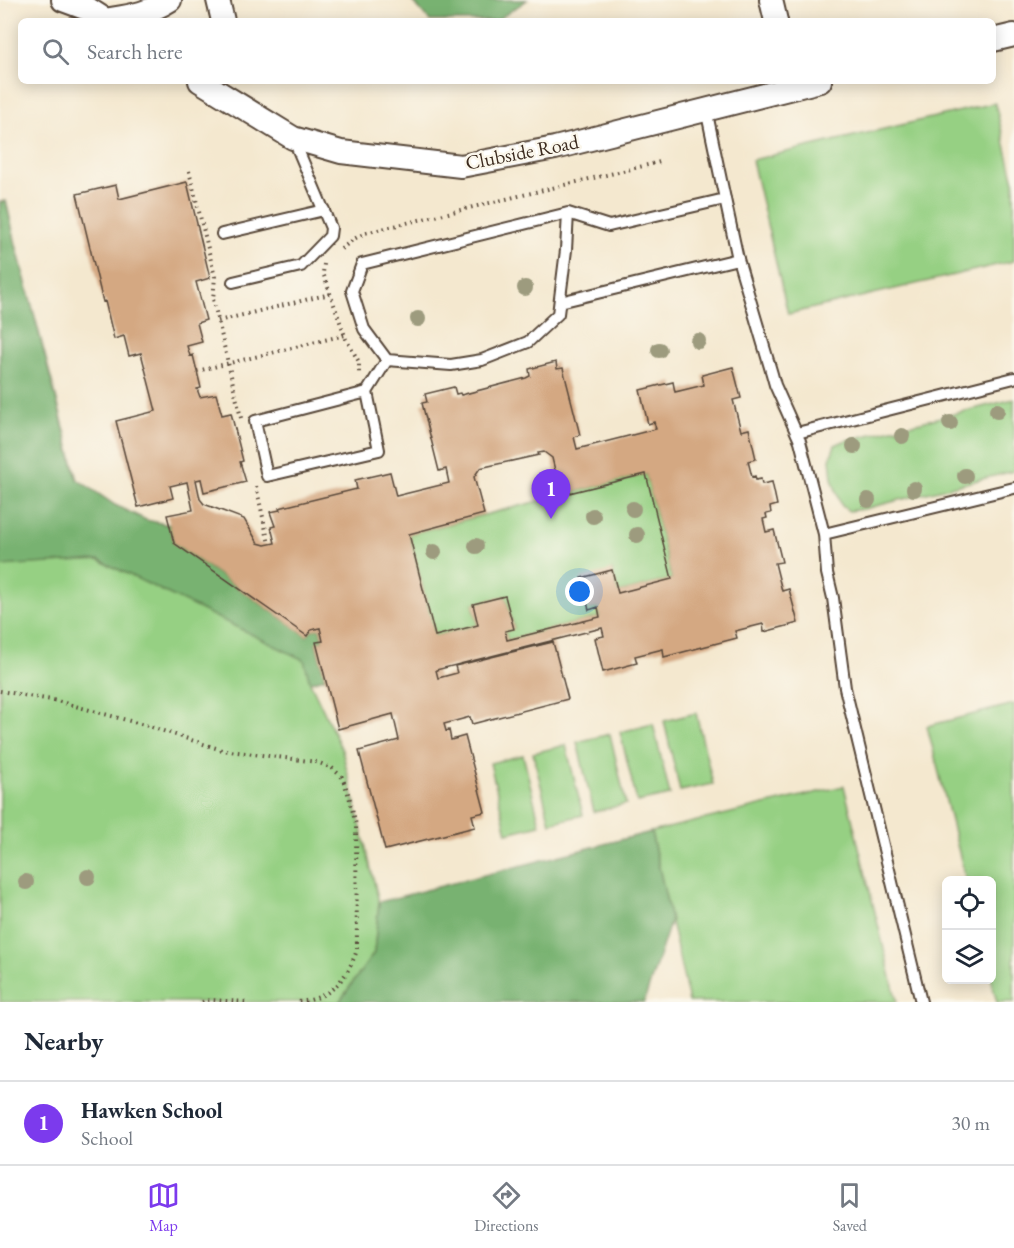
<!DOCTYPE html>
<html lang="en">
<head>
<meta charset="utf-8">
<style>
	:root { --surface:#fff; --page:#f6f6f7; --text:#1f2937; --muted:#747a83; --line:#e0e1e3; --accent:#7c3aed }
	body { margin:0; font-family:"EB Garamond",serif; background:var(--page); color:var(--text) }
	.controls { position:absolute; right:18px; bottom:18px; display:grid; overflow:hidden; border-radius:9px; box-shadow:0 3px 15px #0003 }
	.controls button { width:54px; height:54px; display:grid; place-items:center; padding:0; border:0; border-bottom:2px solid var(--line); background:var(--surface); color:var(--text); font:30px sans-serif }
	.you { position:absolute; left:580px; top:592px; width:21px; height:21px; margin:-15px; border:4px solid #fff; border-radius:50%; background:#1a73e8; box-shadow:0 0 0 9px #1a73e833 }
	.badge { display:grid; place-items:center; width:39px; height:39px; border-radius:50%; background:var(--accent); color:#fff; font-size:20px; font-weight:700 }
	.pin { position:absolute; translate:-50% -50px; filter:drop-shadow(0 2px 3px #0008) }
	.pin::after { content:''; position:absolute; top:32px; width:21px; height:18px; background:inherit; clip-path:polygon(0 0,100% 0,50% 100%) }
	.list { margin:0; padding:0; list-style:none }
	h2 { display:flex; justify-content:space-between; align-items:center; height:78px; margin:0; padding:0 24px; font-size:26px }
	h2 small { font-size:20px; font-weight:400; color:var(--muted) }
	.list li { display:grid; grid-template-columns:39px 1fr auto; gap:18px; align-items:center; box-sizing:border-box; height:84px; padding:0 24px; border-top:2px solid var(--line) }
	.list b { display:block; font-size:22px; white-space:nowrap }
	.list p { margin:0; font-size:20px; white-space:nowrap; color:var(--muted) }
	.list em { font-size:20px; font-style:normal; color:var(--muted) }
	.icon { flex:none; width:33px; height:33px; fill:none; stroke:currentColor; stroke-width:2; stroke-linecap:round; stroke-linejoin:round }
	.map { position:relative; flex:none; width:1014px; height:1002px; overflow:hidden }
	.search { position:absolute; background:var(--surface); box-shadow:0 3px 15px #0003; left:18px; right:18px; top:18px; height:66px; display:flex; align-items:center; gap:15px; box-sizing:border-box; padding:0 21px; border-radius:9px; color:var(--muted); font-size:22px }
	.sheet { height:162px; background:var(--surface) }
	nav { display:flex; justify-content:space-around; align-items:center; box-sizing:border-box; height:84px; border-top:2px solid var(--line); background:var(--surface); font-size:16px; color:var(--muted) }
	nav a { display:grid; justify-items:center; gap:3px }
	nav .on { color:var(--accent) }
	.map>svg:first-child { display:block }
</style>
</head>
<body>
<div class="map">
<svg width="1014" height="1002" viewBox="0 0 1014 1002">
	<rect width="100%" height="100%" fill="#fbf7ec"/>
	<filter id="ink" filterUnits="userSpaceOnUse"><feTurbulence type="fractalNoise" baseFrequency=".0167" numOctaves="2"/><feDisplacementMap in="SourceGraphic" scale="12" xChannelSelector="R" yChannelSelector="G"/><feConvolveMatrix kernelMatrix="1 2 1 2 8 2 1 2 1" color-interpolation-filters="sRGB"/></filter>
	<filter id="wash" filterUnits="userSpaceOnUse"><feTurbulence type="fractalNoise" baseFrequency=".008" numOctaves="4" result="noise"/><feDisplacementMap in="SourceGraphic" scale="24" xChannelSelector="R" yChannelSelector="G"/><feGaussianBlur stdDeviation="1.35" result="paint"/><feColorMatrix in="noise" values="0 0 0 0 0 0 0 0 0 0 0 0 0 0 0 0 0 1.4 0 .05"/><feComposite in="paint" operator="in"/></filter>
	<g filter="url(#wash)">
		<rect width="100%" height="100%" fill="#f4e8cf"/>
		<g fill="#96d083" stroke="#687d50" stroke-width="1.5">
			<polygon points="995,103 1014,182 1014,261 788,314 752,160"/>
			<polygon points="6,201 16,245 99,560 305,660 310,682 342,750 379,902 374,953 339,1002 0,1002 0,202"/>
			<polygon points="1014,399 1014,471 864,509 849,511 842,506 838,497 832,478 830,459 835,445 844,441"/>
			<polygon points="646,474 672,579 618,593 612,570 590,610 598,607 600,617 507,640 505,631 514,628 505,596 473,604 478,625 435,636 409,534"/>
			<polygon points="1014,704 1014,1002 997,1002 991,980 992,880 966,880 927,726"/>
			<polygon points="696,713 713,784 680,791 664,721"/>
			<polygon points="653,724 670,795 637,802 620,732"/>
			<polygon points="610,734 626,804 594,812 577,742"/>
			<polygon points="566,745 583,815 550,823 533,753"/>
			<polygon points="523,755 540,825 507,833 490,763"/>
			<polygon points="844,786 897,1002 689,1002 651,832"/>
		</g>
		<g fill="#78b271" stroke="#5a6e48" stroke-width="1.5">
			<polygon points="412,0 527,0 496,21 430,21"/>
			<polygon points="6,201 16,245 77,479 115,505 146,520 170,525 174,543 307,636 311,630 320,628 323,641 316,643 325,678 310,682 304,660 99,560 0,566 0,202"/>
			<polygon points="651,832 671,920 644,1002 339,1002 374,953 379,902"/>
		</g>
		<g id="blocks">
			<path fill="#d4a882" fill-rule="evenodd" d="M187,182L210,278L196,282L206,320L197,323L202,342L187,346L190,356L193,355L201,388L197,389L200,397L216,394L222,415L231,413L243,461L240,462L246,482L204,492L201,479L196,480L200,499L204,504L244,519L258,543L265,545L275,543L271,527L275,526L270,512L280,510L279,508L357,489L355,480L390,472L396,496L449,483L446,469L439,471L422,403L427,402L425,394L454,387L456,394L460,393L461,395L526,378L530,376L529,369L556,362L557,369L563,368L580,435L574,437L577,449L656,429L654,422L648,424L640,390L673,382L675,392L704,385L702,375L733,367L741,398L733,400L741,431L749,429L756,459L748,461L752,477L755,476L756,480L761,479L762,484L772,482L777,505L770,507L771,513L766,514L767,518L763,519L766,532L774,530L782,562L775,563L782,591L789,589L798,623L764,632L763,624L735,631L737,638L664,657L663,649L635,656L637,663L603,672L595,638L604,636L602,628L436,670L438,678L457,673L455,666L553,642L568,699L472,724L470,717L444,724L446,731L449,730L451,740L465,736L485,812L472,815L475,827L385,850L359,751L399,740L393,714L338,729L316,642L323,641L320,628L311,630L307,636L174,543L167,515L193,510L187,482L170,486L173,498L138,507L116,421L156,411L141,353L129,356L124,336L114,339L105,301L103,302L77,194L116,185L119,199ZM544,452L552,458L561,495L646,474L672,579L618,593L612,570L581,578L589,610L598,607L600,617L507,640L505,631L514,629L505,596L473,604L478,625L435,636L409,534L484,514L474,477L480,468L539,455L538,453Z"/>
		</g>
	</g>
	<g filter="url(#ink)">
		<use href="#blocks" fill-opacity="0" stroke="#574639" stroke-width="1.5"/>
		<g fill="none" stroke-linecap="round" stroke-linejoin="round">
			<defs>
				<g id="service">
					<polyline points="725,199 738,259 772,374 775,385 800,441 824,534 827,573 833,598 845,688 921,1002"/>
					<polyline points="568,213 566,250 558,314 528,342 482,360 451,365 387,360 364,329 352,291 362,264 568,213 609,226 725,199 706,109"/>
					<polyline points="222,234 324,210"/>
					<polyline points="233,282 301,266 330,236 331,228 293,138"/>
					<polyline points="560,302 738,259"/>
					<polyline points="367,392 379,450 267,476 255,421 367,392 387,360"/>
					<polyline points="797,433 1014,378"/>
					<polyline points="824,534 1014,488"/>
				</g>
				<g id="minor">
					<polyline points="63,0 90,10 107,21"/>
					<polyline points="218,0 223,21"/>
					<polyline points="771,0 776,21"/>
					<path d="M105,20C129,16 148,14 170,0"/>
					<polyline points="993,40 1014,35"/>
					<polyline points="200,81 293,138 341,152 461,166 555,148 820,81"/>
				</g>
			</defs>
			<use href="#service" stroke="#574639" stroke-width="14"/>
			<use href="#minor" stroke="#574639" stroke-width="26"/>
			<g stroke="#574639" stroke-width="4" stroke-dasharray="1.5 4.5" stroke-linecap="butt">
				<polyline points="189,171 215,277 213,299 241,418"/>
				<polyline points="341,249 354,239 365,233 660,162"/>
				<polyline points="324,264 323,273 346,339 359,362 359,375"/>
				<polyline points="218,321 330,294"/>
				<polyline points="197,371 345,335"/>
				<polyline points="256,486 269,544"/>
				<path d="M0,691L57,701L148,726L222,750L317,762L332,768L342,777L349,796L356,825L357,950C347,979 330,999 298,1002"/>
				<polyline points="202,1002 209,1000 247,1002"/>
			</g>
			<use href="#service" stroke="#fff" stroke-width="10"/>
			<use href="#minor" stroke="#fff" stroke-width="22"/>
		</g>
		<g fill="#9d9b7e">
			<circle cx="525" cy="288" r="8"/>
			<circle cx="418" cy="319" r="8"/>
			<circle cx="698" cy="341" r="8"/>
			<circle cx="659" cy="350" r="8"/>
			<circle cx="997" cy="411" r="8"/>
			<circle cx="950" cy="423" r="8"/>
			<circle cx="902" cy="436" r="8"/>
			<circle cx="854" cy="446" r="8"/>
			<circle cx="965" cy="476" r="8"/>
			<circle cx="914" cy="489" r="8"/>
			<circle cx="868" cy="500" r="8"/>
			<circle cx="633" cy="509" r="8"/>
			<circle cx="593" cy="516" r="8"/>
			<circle cx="637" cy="535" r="8"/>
			<circle cx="476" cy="546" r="8"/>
			<circle cx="434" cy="552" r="8"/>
			<circle cx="88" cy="877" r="8"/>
			<circle cx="26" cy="882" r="8"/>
		</g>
	</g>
	<g text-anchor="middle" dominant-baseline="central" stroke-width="5" stroke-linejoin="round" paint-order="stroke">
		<g font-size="20" fill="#3b2a1e" stroke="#fbf7ec">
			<text transform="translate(522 152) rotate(-11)">Clubside Road</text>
		</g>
	</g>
</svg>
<div class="controls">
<button><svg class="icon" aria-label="locate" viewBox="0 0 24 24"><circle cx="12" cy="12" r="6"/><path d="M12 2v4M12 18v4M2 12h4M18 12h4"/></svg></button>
<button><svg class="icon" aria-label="layers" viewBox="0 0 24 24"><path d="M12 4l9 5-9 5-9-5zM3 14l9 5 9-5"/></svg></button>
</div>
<div class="you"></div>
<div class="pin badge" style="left:551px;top:519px">1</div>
<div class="search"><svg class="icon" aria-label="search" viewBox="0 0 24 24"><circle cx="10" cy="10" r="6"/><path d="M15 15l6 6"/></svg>Search here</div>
</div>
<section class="sheet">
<h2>Nearby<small></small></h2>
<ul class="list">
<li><span class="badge">1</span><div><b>Hawken School</b><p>School</p></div><em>30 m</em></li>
</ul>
</section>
<nav>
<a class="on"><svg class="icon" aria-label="map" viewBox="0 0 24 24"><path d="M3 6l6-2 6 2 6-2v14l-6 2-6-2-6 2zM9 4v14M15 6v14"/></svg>Map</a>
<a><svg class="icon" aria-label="directions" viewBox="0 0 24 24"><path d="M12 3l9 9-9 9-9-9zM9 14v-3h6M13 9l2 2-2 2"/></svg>Directions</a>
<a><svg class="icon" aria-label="saved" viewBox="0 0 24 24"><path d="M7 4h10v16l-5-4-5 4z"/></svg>Saved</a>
</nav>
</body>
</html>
